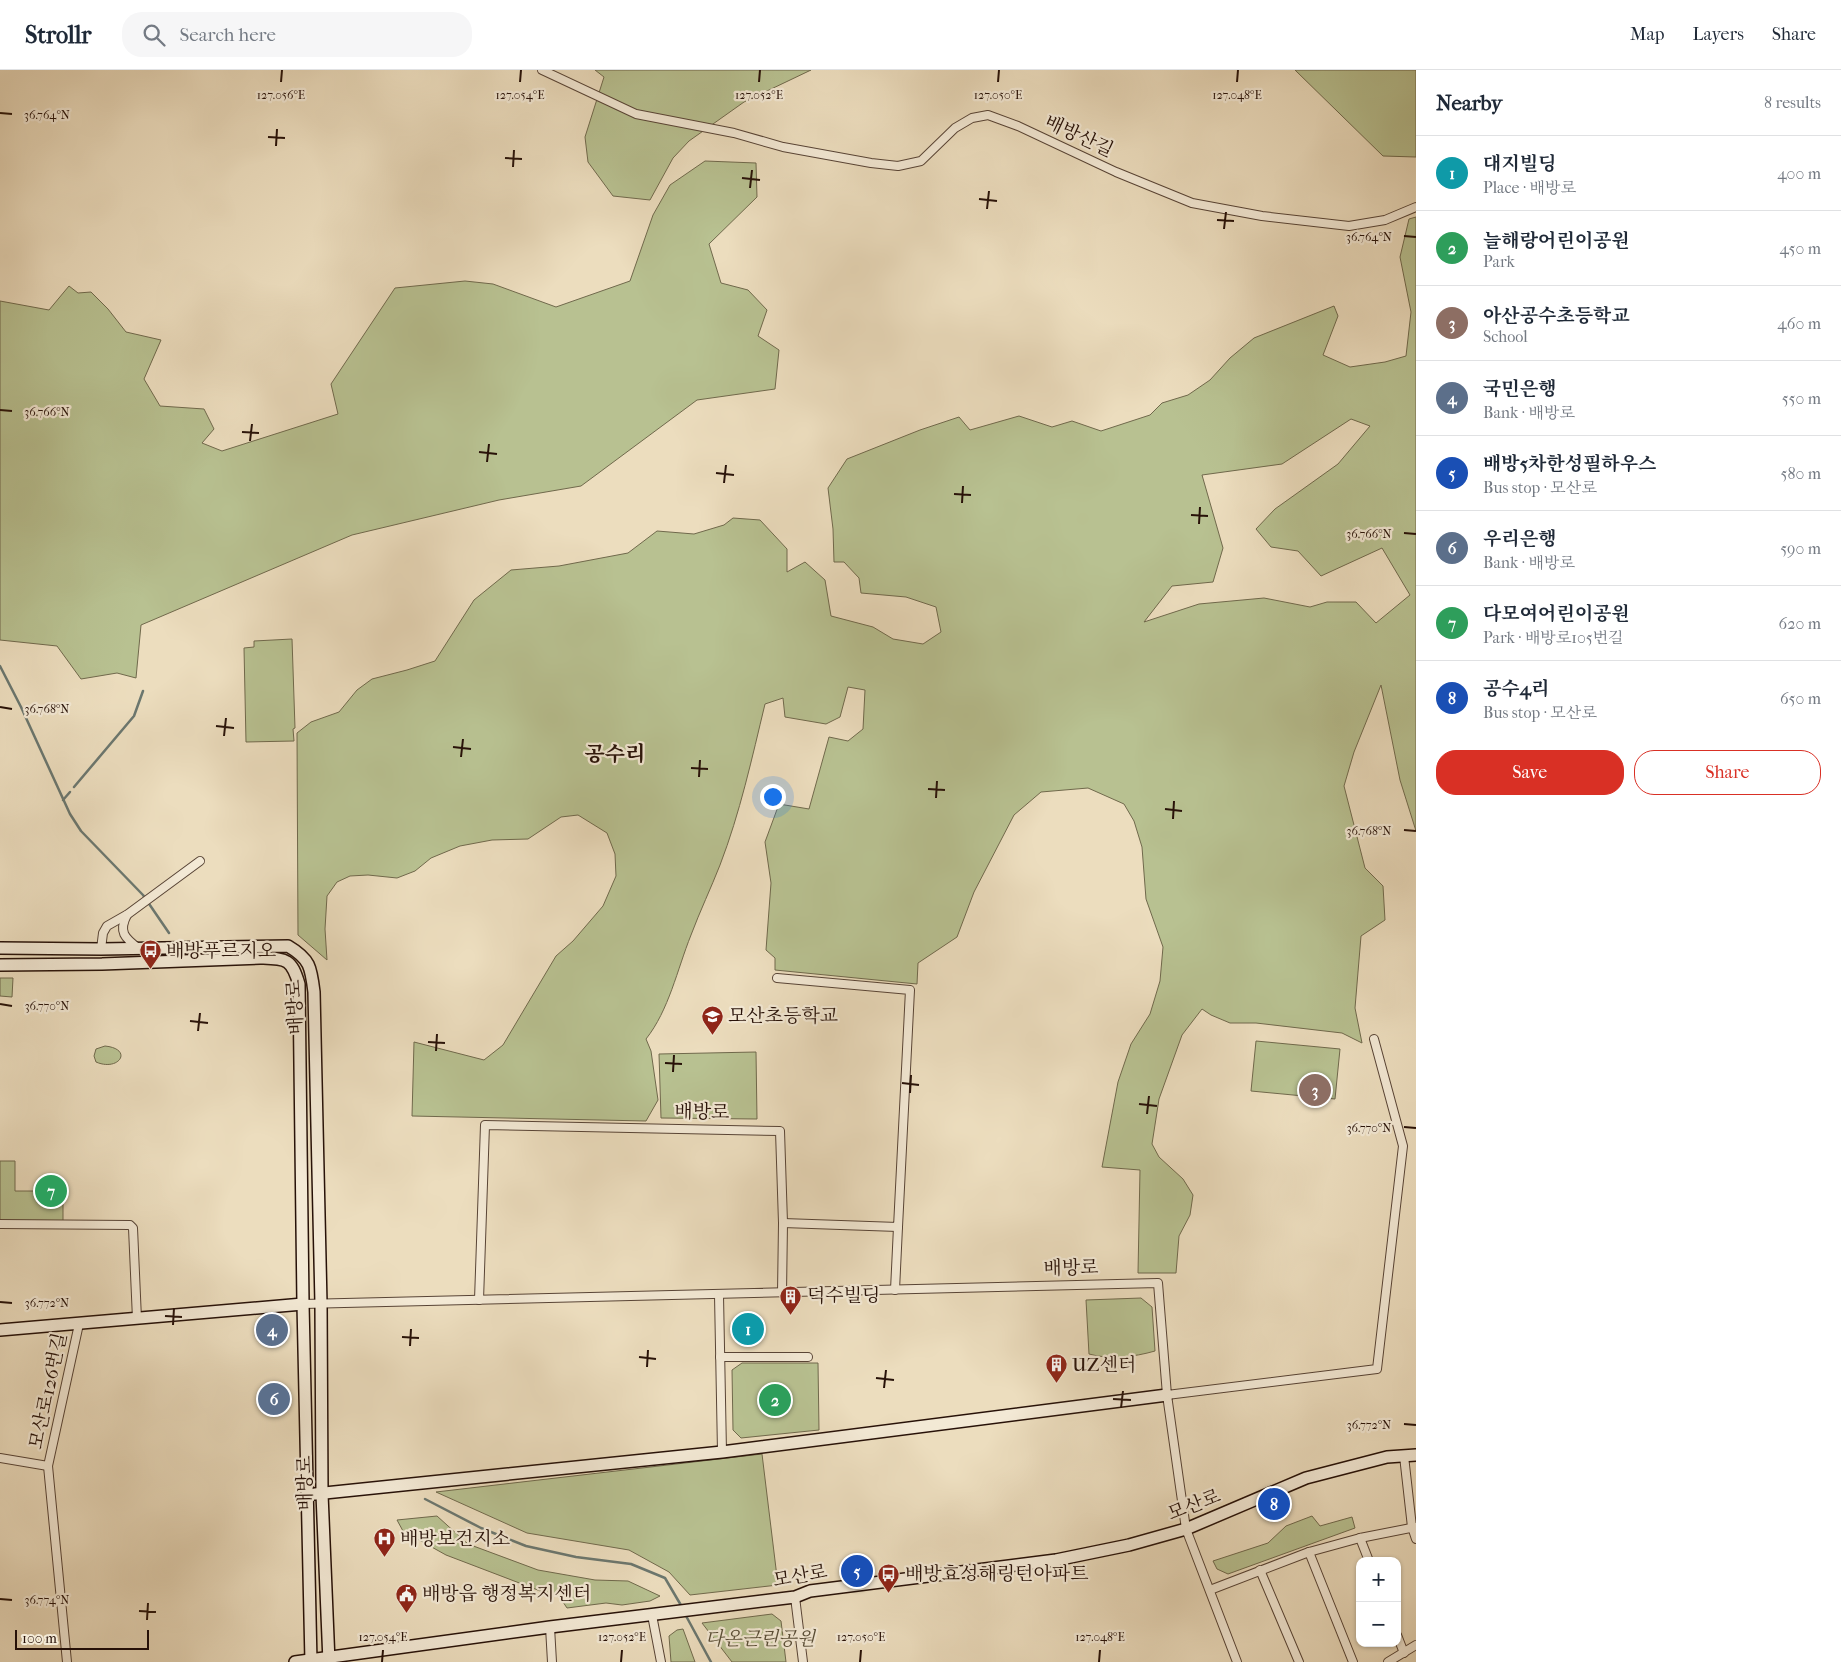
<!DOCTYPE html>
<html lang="en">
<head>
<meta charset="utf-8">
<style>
	:root { --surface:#fff; --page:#f6f6f7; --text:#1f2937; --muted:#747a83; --line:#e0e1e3; --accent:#d93025 }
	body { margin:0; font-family:"IM FELL French Canon","Noto Serif KR",serif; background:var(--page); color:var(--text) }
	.controls { position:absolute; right:15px; bottom:15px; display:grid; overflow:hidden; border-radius:10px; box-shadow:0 1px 4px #0004 }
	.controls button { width:45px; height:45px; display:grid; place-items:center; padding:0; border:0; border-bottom:1px solid var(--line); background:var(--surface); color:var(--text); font:25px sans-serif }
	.scale { position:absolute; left:15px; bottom:12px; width:134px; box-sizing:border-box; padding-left:5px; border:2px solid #271108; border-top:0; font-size:14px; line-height:18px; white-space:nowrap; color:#271108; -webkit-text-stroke:4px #f3e9d5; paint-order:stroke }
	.you { position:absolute; left:772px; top:726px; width:18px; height:18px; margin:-12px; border:4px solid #fff; border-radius:50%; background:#1a73e8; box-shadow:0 0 0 8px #1a73e833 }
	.badge { display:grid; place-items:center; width:32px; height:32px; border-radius:50%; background:var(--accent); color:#fff; font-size:16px; font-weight:700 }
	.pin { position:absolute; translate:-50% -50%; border:2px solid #fff; box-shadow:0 1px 5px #0006 }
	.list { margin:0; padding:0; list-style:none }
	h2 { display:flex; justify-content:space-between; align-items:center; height:65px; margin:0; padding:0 20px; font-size:21px }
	h2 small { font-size:16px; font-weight:400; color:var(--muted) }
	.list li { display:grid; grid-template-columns:32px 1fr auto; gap:15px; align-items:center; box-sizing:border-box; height:75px; padding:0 20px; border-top:1px solid var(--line) }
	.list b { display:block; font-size:19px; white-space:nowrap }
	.list p { margin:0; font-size:16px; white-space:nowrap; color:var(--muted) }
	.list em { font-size:16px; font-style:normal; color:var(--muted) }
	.actions { display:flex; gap:10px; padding:15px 20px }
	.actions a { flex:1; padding:11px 0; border:1px solid var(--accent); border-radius:20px; text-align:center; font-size:18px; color:var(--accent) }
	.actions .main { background:var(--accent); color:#fff }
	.icon { flex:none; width:28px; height:28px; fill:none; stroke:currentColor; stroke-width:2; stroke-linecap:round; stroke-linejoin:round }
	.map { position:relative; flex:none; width:1416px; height:1592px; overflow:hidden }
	header { display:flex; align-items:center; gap:30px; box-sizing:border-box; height:70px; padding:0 25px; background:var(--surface); border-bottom:1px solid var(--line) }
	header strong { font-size:24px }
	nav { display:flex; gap:28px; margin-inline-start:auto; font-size:18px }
	.search { width:350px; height:45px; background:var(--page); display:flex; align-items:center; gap:12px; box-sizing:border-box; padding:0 18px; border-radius:20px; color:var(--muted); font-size:19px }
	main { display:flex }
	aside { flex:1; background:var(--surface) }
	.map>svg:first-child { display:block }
</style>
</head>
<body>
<header>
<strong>Strollr</strong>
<div class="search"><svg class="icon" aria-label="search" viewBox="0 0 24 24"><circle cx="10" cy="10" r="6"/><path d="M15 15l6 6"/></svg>Search here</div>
<nav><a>Map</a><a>Layers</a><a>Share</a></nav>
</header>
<main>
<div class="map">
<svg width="1416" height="1592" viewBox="0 0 1416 1592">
	<rect width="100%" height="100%" fill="#ecddbe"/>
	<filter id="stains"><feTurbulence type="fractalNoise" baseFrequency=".004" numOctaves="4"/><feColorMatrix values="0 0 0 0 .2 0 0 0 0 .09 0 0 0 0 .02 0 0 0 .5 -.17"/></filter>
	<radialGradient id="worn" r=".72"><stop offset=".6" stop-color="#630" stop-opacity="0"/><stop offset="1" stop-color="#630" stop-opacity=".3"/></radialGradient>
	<g fill="#b8c191" stroke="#70694c" fill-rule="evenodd">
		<polygon points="595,0 811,0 744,32 689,71 673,88 650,130 613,126 588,92 585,67 604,7"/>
		<polygon points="1295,0 1416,0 1416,87 1383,86"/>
		<polygon points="705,91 756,93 757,127 709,174 721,213 748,220 767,240 758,266 779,280 775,319 697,330 581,416 499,430 352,465 141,555 136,608 117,603 81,609 57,576 0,570 0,231 49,240 69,216 78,223 91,222 108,239 126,262 161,270 144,309 160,336 204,339 214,359 202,373 222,381 338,344 331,314 395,218 465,211 493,214 556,237 630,211 653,145 670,115"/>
		<path d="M1416,147V761L1400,710L1381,615L1354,682L1344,716L1365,798L1383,816L1385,850L1361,866L1355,938L1362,973L1342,963L1256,953H1230L1211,945L1202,939L1182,965L1159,1029L1152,1074L1159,1087L1183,1109L1193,1125L1190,1145L1179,1166L1176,1203H1138L1140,1100L1102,1097L1118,1012L1131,974L1150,944L1160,911L1163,877L1146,829L1142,777L1134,751L1124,734L1088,718L1041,722L1014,745L974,822L957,867L918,893L917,914L775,900V888L766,880L771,813L765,772L779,734L809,739L829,667L848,671L863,659L865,620L848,617L840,647L826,654L785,647L783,628L765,634C752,688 740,743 720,795C711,818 700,841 691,865C677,900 669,940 646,969L651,981L658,1030L646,1051L412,1046L414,972L484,990L503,975L556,886L573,871L603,836L616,806L615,784L607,763L578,745L561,747L528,769L492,770L460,776L431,788L415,801L397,808L368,805L350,806L337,812L327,826L325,859L327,890L298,865L297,663L311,652L339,642L357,620L372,609L407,600L435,591L474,530L511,500L559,496L628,483L657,461L694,464L724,455L733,448L760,450L787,479V502L805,492L825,510L831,546L873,557L893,569L923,574L941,562L936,537L906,527L861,523L859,508L844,492H834L833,459L828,418L847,389L920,360L959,347L970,360L1019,346L1052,357L1072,351L1101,361L1150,345L1162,333L1188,325L1210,310L1230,288L1254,268L1334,236L1338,246L1323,285L1350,297L1385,292L1406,286L1411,242L1400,187L1409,149ZM1351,349L1370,356L1338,394L1275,439L1256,459L1271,477L1298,481L1321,506L1382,478L1410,525L1376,553L1356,532H1327L1310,537L1264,528L1199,534L1144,552L1172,516L1213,512L1223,478L1202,405L1282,394Z"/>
		<polygon points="292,569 295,658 293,659 294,671 246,672 244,578 254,577 254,571"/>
		<polygon points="0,908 13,908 12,927 0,926"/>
		<polygon points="1256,971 1340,979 1335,1029 1251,1021"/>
		<path d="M105,976C134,979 119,1002 96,992L94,986L96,979Z"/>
		<polygon points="756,982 757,1049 661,1048 659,984"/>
		<polygon points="0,1091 15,1091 15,1121 63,1121 63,1151 0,1151"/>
		<path d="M1141,1228L1152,1237L1155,1281C1134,1287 1110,1290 1089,1284L1086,1230Z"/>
		<polygon points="742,1293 818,1293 819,1360 741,1368 733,1360 732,1300"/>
		<polygon points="762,1384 778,1515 690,1525 669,1502 629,1480 527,1463 436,1422"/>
		<polygon points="437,1446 468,1474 538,1500 595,1510 628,1511 660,1526 650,1531 622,1535 606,1533 567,1538 559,1526 543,1522 446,1485 403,1461 397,1450"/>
		<polygon points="1312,1446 1320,1456 1352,1447 1355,1458 1228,1504 1217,1499 1213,1491 1268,1473 1286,1456"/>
		<polygon points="772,1544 781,1551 786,1592 732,1592 702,1553"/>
		<polygon points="683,1559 695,1592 671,1592 669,1566 677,1560"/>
	</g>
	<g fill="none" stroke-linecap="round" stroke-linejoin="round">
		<g stroke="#6b776f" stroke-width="2.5">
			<polyline points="0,596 21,637 70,744 81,761 143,825 169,863"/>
			<polyline points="74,717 134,646 143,621"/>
			<polyline points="63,730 70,722"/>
			<polyline points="425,1429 481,1458 526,1476 576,1487 631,1494 665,1508 682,1537"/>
			<polyline points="685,1544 711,1592"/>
		</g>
		<defs>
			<g id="street">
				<polyline points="542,0 636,44 734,63 783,77 871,93 898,96 921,91 955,58 972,48 988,45 1018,56 1116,102 1192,133 1262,146 1349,156 1385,150 1416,137"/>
				<path d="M127,845C118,862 125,868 138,878"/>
				<polyline points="101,879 103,863 107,856 128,844 200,791"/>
				<polyline points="777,908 910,920 898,1157 783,1153"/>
				<polyline points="0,1154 130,1155 133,1158 137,1249"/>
				<polyline points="895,1220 898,1157"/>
				<polyline points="719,1225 722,1382"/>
				<polyline points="479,1230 485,1055 780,1061 783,1153 782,1223"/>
				<polyline points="303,1234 1158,1213 1167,1325 1186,1459 1237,1592"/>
				<polyline points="720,1287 808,1287"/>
				<polyline points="1167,1325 1377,1299 1403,1076 1374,969"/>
				<polyline points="1404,1386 1412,1457 1416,1469"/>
				<polyline points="0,1388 48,1396"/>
				<polyline points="1360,1468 1369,1491"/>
				<polyline points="1309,1482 1353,1592"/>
				<polyline points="1260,1500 1299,1592"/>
				<polyline points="1210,1520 1309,1482 1360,1468 1416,1457"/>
				<polyline points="795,1527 803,1592"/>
				<polyline points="652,1545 661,1592"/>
				<polyline points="550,1557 552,1592"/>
				<polyline points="1397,1565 1404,1583"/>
				<polyline points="67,1592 48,1396 79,1254"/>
				<polyline points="1388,1592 1416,1575"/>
			</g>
			<g id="secondary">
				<path d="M0,878L101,879L288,876C310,889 311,897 314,922L321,1234L322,1424L329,1592"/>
				<path d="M0,895L102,894L260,888C287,889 291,888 299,914L303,1234L311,1592"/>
				<polyline points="0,1260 303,1234"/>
				<polyline points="315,1424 722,1382 1167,1325"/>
				<polyline points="295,1592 550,1557 795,1527 810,1521 1056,1490 1129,1475 1186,1459 1306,1408 1387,1387 1416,1385"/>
			</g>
		</defs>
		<use href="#street" stroke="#584436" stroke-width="10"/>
		<use href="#secondary" stroke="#271108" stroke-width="14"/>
		<use href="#street" stroke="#f3e9d5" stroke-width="8"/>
		<use href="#secondary" stroke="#f3e9d5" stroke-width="11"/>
	</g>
	<path fill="none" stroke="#271108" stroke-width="2" d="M281,12L282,0M520,12L521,0M759,12L760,0M998,12L999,0M1237,12L1238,0M0,43L12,44M268,67L285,68M276,76L277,59M505,88L522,89M513,97L514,80M742,108L760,110M750,118L752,100M979,129L997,131M987,139L989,121M1217,150L1234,151M1224,159L1226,142M1404,166L1416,167M0,340L12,341M242,362L259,363M250,371L252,354M479,382L497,384M487,392L489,374M716,403L734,405M724,413L726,395M954,424L971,425M962,433L963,416M1191,445L1208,446M1199,454L1200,437M1404,463L1416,464M0,637L12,639M216,656L234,658M224,666L226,648M453,677L471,679M461,687L463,669M691,698L708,699M699,707L700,690M928,719L945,720M936,728L937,711M1165,739L1182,741M1173,749L1174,731M1404,760L1416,761M0,934L12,936M190,951L208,953M198,961L200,943M428,972L445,973M436,981L437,964M665,993L682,994M673,1002L674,985M902,1013L919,1015M910,1023L911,1005M1139,1034L1157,1036M1147,1044L1149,1026M1404,1057L1416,1058M0,1232L12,1233M165,1246L182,1247M173,1255L174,1238M402,1267L419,1268M410,1276L411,1259M639,1287L656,1289M647,1297L648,1280M876,1308L894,1310M884,1318L886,1300M1113,1329L1131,1330M1121,1338L1123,1321M1404,1354L1416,1355M0,1529L12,1530M139,1541L156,1542M147,1550L148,1533M382,1592L383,1580M621,1592L622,1580M860,1592L861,1580M1099,1592L1100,1580"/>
	<defs>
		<symbol id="bus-pin" viewBox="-11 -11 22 30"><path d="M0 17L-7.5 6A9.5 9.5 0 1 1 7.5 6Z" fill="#8f2418" stroke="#f3e9d5"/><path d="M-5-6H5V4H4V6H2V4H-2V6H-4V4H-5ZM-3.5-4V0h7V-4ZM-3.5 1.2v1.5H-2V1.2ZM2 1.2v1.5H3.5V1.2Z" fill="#fff"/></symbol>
		<symbol id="school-pin" viewBox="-11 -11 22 30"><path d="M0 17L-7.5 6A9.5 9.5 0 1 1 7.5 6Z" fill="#8f2418" stroke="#f3e9d5"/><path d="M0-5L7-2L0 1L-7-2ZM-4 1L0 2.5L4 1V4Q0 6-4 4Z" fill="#fff"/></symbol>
		<symbol id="building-pin" viewBox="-11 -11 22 30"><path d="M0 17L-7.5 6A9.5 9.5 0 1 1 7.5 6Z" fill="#8f2418" stroke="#f3e9d5"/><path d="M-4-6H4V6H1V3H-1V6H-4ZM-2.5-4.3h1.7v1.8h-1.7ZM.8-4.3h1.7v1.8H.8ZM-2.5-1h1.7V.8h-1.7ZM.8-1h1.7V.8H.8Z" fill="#fff"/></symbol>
		<symbol id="hospital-pin" viewBox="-11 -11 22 30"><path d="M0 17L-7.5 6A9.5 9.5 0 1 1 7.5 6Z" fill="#8f2418" stroke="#f3e9d5"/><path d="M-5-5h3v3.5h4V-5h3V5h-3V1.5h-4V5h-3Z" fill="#fff"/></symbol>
		<symbol id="civic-pin" viewBox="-11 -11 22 30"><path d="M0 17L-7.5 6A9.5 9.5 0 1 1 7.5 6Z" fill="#8f2418" stroke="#f3e9d5"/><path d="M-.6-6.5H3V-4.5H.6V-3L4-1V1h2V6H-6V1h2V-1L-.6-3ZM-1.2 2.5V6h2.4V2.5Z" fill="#fff"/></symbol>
	</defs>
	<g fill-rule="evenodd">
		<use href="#bus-pin" x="138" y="868" width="25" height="34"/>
		<use href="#school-pin" x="700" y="934" width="25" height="34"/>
		<use href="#building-pin" x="778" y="1214" width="25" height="34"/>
		<use href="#building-pin" x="1044" y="1282" width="25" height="34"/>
		<use href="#hospital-pin" x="372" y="1456" width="25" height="34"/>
		<use href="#bus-pin" x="876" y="1492" width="25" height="34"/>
		<use href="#civic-pin" x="394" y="1512" width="25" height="34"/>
	</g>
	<g text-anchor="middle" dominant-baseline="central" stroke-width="4.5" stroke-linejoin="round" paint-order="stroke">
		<g font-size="19" fill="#271108" stroke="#f3e9d5">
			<text transform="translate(1079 66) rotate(25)">배방산길</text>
			<text transform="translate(295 937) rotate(-93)">배방로</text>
			<text transform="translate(702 1042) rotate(1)">배방로</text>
			<text transform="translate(1071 1198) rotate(-1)">배방로</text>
			<text transform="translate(48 1321) rotate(-78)">모산로126번길</text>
			<text transform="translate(305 1413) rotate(-91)">배방로</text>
			<text transform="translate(1194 1435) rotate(-21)">모산로</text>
			<text transform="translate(800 1506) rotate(-10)">모산로</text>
		</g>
		<g font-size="19" fill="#271108" stroke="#f3e9d5" text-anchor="start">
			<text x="166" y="881">배방푸르지오</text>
			<text x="728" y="946">모산초등학교</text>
			<text x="807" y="1226">덕수빌딩</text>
			<text x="1072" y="1295">UZ센터</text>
			<text x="400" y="1469">배방보건지소</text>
			<text x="905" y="1504">배방효성해링턴아파트</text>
			<text x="422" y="1524">배방읍 행정복지센터</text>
		</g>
		<g font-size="19" font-style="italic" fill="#5a4f38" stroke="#f3e9d5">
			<text x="760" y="1569">다온근린공원</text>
		</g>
		<g font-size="21" font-weight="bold" fill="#271108" stroke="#f3e9d5">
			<text x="615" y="684">공수리</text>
		</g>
	</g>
	<g font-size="12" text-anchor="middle" fill="#271108" stroke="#f3e9d5" stroke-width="4.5" stroke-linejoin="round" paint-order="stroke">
		<text x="281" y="29">127.056°E</text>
		<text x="520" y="29">127.054°E</text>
		<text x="759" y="29">127.052°E</text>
		<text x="998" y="29">127.050°E</text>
		<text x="1237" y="29">127.048°E</text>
		<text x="47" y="49">36.764°N</text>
		<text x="1369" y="171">36.764°N</text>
		<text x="47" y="346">36.766°N</text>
		<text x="1369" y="468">36.766°N</text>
		<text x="47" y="643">36.768°N</text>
		<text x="1369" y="765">36.768°N</text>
		<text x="47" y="940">36.770°N</text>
		<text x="1369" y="1062">36.770°N</text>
		<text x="47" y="1237">36.772°N</text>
		<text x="1369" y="1359">36.772°N</text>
		<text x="47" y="1534">36.774°N</text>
		<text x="383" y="1571">127.054°E</text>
		<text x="622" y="1571">127.052°E</text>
		<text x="861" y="1571">127.050°E</text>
		<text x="1100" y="1571">127.048°E</text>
	</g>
	<rect width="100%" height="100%" filter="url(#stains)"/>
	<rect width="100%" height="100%" fill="url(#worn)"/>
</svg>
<div class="controls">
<button>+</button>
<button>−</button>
</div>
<div class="scale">100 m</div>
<div class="you"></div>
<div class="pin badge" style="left:748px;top:1259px;background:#0f9aa8">1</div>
<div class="pin badge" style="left:775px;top:1330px;background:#2e9e5b">2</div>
<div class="pin badge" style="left:1315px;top:1020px;background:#8d6e63">3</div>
<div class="pin badge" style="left:272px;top:1260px;background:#5c6f8a">4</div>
<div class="pin badge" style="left:857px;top:1501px;background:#1a4fb4">5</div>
<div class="pin badge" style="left:274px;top:1329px;background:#5c6f8a">6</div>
<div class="pin badge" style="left:51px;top:1121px;background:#2e9e5b">7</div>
<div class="pin badge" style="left:1274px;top:1434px;background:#1a4fb4">8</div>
</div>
<aside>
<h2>Nearby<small>8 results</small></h2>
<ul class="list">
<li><span class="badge" style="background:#0f9aa8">1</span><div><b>대지빌딩</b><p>Place · 배방로</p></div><em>400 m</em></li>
<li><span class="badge" style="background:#2e9e5b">2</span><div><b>늘해랑어린이공원</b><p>Park</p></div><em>450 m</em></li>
<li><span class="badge" style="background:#8d6e63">3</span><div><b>아산공수초등학교</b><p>School</p></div><em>460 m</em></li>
<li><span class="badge" style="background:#5c6f8a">4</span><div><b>국민은행</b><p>Bank · 배방로</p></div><em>550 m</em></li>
<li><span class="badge" style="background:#1a4fb4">5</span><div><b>배방5차한성필하우스</b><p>Bus stop · 모산로</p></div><em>580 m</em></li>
<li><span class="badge" style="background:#5c6f8a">6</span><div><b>우리은행</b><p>Bank · 배방로</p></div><em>590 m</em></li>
<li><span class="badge" style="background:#2e9e5b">7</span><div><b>다모여어린이공원</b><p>Park · 배방로105번길</p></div><em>620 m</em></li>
<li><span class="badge" style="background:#1a4fb4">8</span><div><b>공수4리</b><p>Bus stop · 모산로</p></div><em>650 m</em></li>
</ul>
<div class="actions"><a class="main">Save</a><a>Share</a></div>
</aside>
</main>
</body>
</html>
